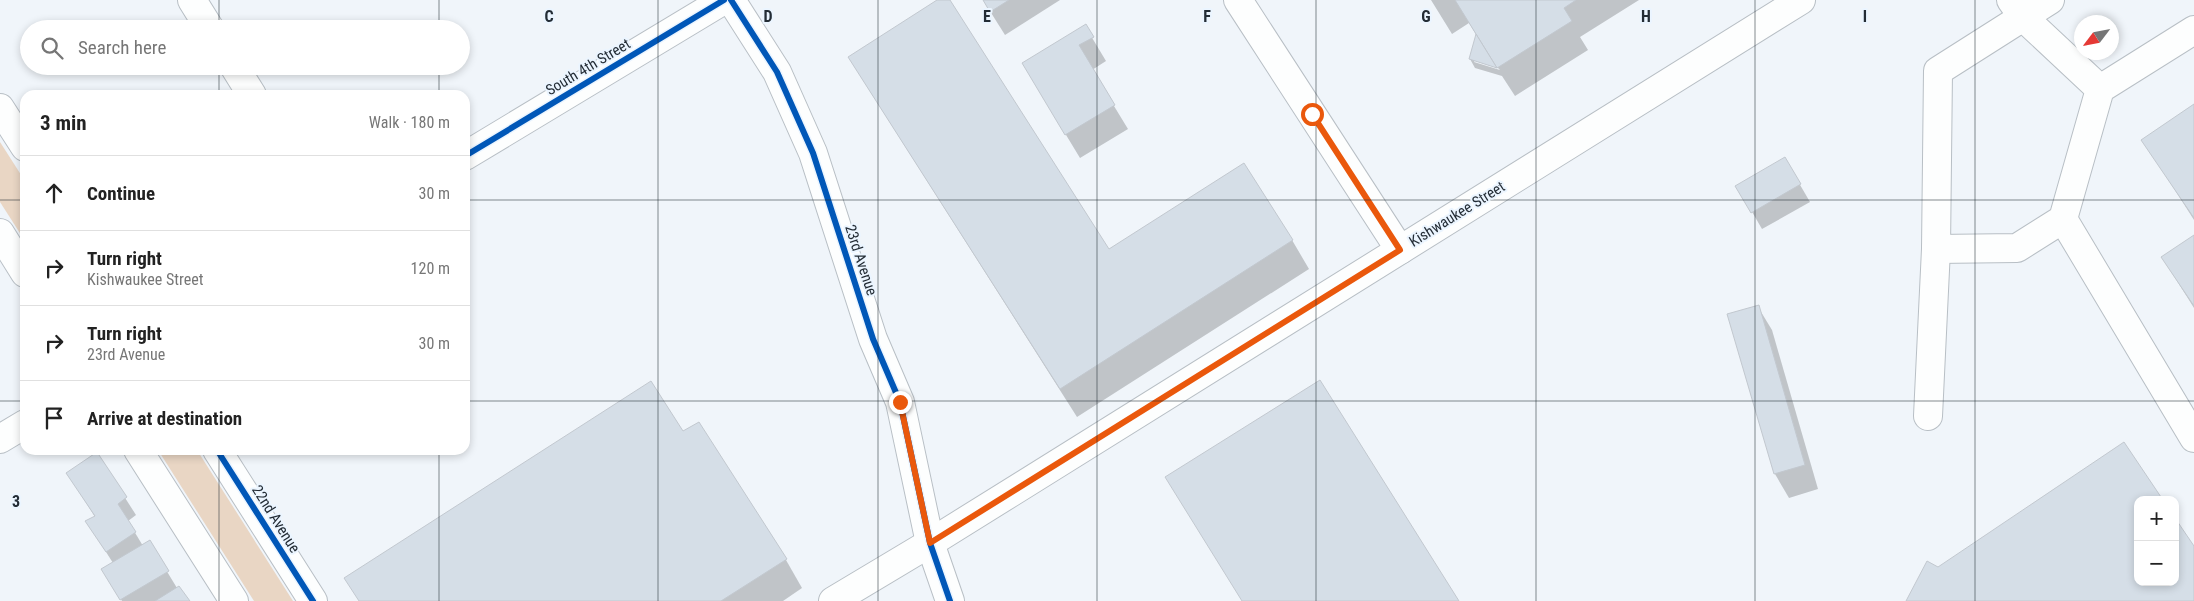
<!DOCTYPE html>
<html lang="en">
<head>
<meta charset="utf-8">
<style>
	:root { --surface:#fff; --page:#f2f2f2; --text:#222; --muted:#767676; --line:#e0e0e0 }
	body { margin:0; font-family:"Roboto Condensed",sans-serif; background:var(--page); color:var(--text) }
	.controls { position:absolute; right:15px; bottom:15px; display:grid; overflow:hidden; border-radius:10px; box-shadow:0 2px 8px #0003 }
	.controls button { width:45px; height:45px; display:grid; place-items:center; padding:0; border:0; border-bottom:1px solid var(--line); background:var(--surface); color:var(--text); font:25px sans-serif }
	.compass { position:absolute; left:2074px; top:15px; width:45px; height:45px; border-radius:50%; background:var(--surface); box-shadow:0 2px 8px #0003; rotate:238deg }
	.stop { position:absolute; width:15px; height:15px; margin:-11px; border:4px solid #ea580c; border-radius:50%; background:#fff }
	.stop.end { background:#ea580c; border-color:#fff; box-shadow:0 1px 5px #0008 }
	.list { margin:0; padding:0; list-style:none }
	h2 { display:flex; justify-content:space-between; align-items:center; height:65px; margin:0; padding:0 20px; font-size:21px }
	h2 small { font-size:16px; font-weight:400; color:var(--muted) }
	.list li { display:grid; grid-template-columns:32px 1fr auto; gap:15px; align-items:center; box-sizing:border-box; height:75px; padding:0 20px; border-top:1px solid var(--line) }
	.list b { display:block; font-size:19px; white-space:nowrap }
	.list p { margin:0; font-size:16px; white-space:nowrap; color:var(--muted) }
	.list em { font-size:16px; font-style:normal; color:var(--muted) }
	.icon { flex:none; width:28px; height:28px; fill:none; stroke:currentColor; stroke-width:2; stroke-linecap:round; stroke-linejoin:round }
	.map { position:relative; flex:none; width:2194px; height:601px; overflow:hidden }
	.search { position:absolute; background:var(--surface); box-shadow:0 2px 8px #0003; left:20px; top:20px; width:450px; height:55px; display:flex; align-items:center; gap:12px; box-sizing:border-box; padding:0 18px; border-radius:28px; color:var(--muted); font-size:19px }
	.panel { position:absolute; background:var(--surface); box-shadow:0 2px 8px #0003; left:20px; top:90px; width:450px; height:365px; border-radius:15px }
	.map>svg:first-child { display:block }
</style>
</head>
<body>
<div class="map">
<svg width="2194" height="601" viewBox="0 0 2194 601">
	<rect width="100%" height="100%" fill="#f0f5fa"/>
	<g fill="#e9d6c4">
		<polygon points="0,142 25,181 25,241 0,202"/>
		<polygon points="158,450 197,450 293,601 254,601"/>
	</g>
	<g fill="#0003" fill-rule="evenodd">
		<polygon points="940,0 948,0 1108,251 1292,240 1309,269 1077,417 849,58"/>
		<polygon points="983,0 1060,0 1005,35"/>
		<path d="M1431,0H1639L1580,37L1588,50L1515,96L1502,76L1475,68L1470,59L1477,36L1469,23L1452,34ZM1475,60L1496,66L1500,70L1474,62Z"/>
		<polygon points="1085,26 1106,61 1092,70 1128,129 1080,158 1037,87"/>
		<polygon points="2194,106 2194,220 2143,140"/>
		<polygon points="1785,159 1810,202 1762,229 1737,186"/>
		<polygon points="2194,236 2194,308 2162,257"/>
		<polygon points="1758,307 1772,330 1818,489 1789,498 1775,474 1729,315"/>
		<polygon points="683,433 786,560 802,588 783,601 359,601"/>
		<polygon points="97,454 136,515 128,521 143,546 149,542 177,588 188,601 122,601 103,569 113,563 87,522 95,517 78,490"/>
	</g>
	<g fill="#d5dee7" stroke="#c2c8cf">
		<polygon points="937,0 950,0 1109,249 1244,163 1293,240 1060,389 848,57"/>
		<polygon points="983,0 1009,0 990,12"/>
		<polygon points="1455,0 1576,0 1564,8 1572,21 1497,68"/>
		<polygon points="1086,24 1094,37 1079,45 1115,105 1065,135 1022,63"/>
		<polygon points="1476,34 1497,68 1469,59"/>
		<polygon points="2194,104 2194,218 2141,140"/>
		<polygon points="1785,157 1801,184 1751,213 1735,186"/>
		<polygon points="2194,235 2194,306 2161,257"/>
		<polygon points="1759,305 1805,465 1774,474 1727,314"/>
		<polygon points="1320,380 1459,601 1242,601 1165,477"/>
		<polygon points="651,381 683,431 699,422 787,559 721,601 359,601 344,578"/>
		<polygon points="2124,442 2163,500 2138,500 2138,582 2175,582 2175,518 2194,546 2194,601 1906,601 1927,561 1938,567"/>
		<polygon points="97,452 127,497 118,504 136,532 106,552 85,521 95,516 66,473"/>
		<polygon points="150,540 169,571 120,600 101,569"/>
		<polygon points="179,586 190,601 155,601"/>
	</g>
	<g fill="none" stroke-linecap="round" stroke-linejoin="round">
		<defs>
			<g id="minor">
				<polyline points="192,0 210,29"/>
				<polyline points="731,0 777,72 813,153 873,339 900,402 930,543 950,601"/>
				<polyline points="1238,0 1400,250"/>
				<polyline points="2011,0 2023,17 2050,0"/>
				<polyline points="234,66 252,95"/>
				<polyline points="2100,89 2063,219 2017,248 1936,249 1938,71 2023,17 2100,89 2194,30"/>
				<polyline points="0,108 25,147"/>
				<polyline points="465,156 724,0"/>
				<polyline points="2063,219 2194,438"/>
				<polyline points="0,233 25,273"/>
				<polyline points="1928,416 1936,249"/>
				<polyline points="0,439 25,424"/>
				<polyline points="138,450 234,601"/>
				<polyline points="217,450 313,601"/>
			</g>
			<polyline id="major" points="833,601 930,543 1801,0"/>
		</defs>
		<use href="#minor" stroke="#b8bfc5" stroke-width="30"/>
		<use href="#major" stroke="#b8bfc5" stroke-width="30"/>
		<use href="#minor" stroke="#fdfefe" stroke-width="28"/>
		<use href="#major" stroke="#fdfefe" stroke-width="28"/>
		<defs>
			<g id="cycleway">
				<polyline points="731,0 777,72 813,153 873,339 900,402 930,543 950,601"/>
				<polyline points="465,156 724,0"/>
				<polyline points="217,450 313,601"/>
			</g>
		</defs>
		<use href="#cycleway" stroke="#ebf5ff" stroke-width="9"/>
		<use href="#cycleway" stroke="#0057b8" stroke-width="6"/>
	</g>
	<g fill="none" stroke-linecap="round" stroke-linejoin="round">
		<polyline stroke="#ea580c" stroke-width="6" points="900,402 930,543 1400,250 1312,114"/>
	</g>
	<path fill="none" stroke="#232c35" stroke-width="1" stroke-opacity="0.55" d="M219,0V29M439,0V29M658,0V601M878,0V601M1097,0V601M1316,0V601M1536,0V601M1755,0V601M1975,0V601M219,66V95M439,66V95M0,200H25M465,200H2194M0,401H25M465,401H2194M219,450V601M439,450V601"/>
	<g text-anchor="middle" dominant-baseline="central" stroke-width="4" stroke-linejoin="round" paint-order="stroke">
		<g font-size="15" fill="#232c35" stroke="#ebf5ff">
			<text transform="translate(588 67) rotate(-31)">South 4th Street</text>
			<text transform="translate(1457 214) rotate(-32)">Kishwaukee Street</text>
			<text transform="translate(861 260) rotate(72)">23rd Avenue</text>
			<text transform="translate(276 519) rotate(58)">22nd Avenue</text>
		</g>
	</g>
	<g font-size="16" text-anchor="middle" font-weight="bold" fill="#232c35" stroke="#ebf5ff" stroke-width="4" stroke-linejoin="round" paint-order="stroke">
		<text x="549" y="22">C</text>
		<text x="768" y="22">D</text>
		<text x="987" y="22">E</text>
		<text x="1207" y="22">F</text>
		<text x="1426" y="22">G</text>
		<text x="1646" y="22">H</text>
		<text x="1865" y="22">I</text>
		<text x="16" y="507">3</text>
	</g>
</svg>
<div class="controls">
<button>+</button>
<button>−</button>
</div>
<svg class="compass" viewBox="-18 -18 36 36"><path d="M0-13l5 13h-10z" fill="#e53935"/><path d="M0 13l5-13h-10z" fill="#767676"/></svg>
<div class="stop" style="left:1312px;top:114px"></div>
<div class="stop end" style="left:900px;top:402px"></div>
<div class="search"><svg class="icon" aria-label="search" viewBox="0 0 24 24"><circle cx="10" cy="10" r="6"/><path d="M15 15l6 6"/></svg>Search here</div>
<section class="panel">
<h2>3 min<small>Walk · 180 m</small></h2>
<ul class="list">
<li><svg class="icon" aria-label="ahead" viewBox="0 0 24 24"><path d="M12 20V5M6 11l6-6 6 6"/></svg><div><b>Continue</b></div><em>30 m</em></li>
<li><svg class="icon" aria-label="right" viewBox="0 0 24 24"><path d="M7 20v-9h11M14 6l5 5-5 5"/></svg><div><b>Turn right</b><p>Kishwaukee Street</p></div><em>120 m</em></li>
<li><svg class="icon" aria-label="right" viewBox="0 0 24 24"><path d="M7 20v-9h11M14 6l5 5-5 5"/></svg><div><b>Turn right</b><p>23rd Avenue</p></div><em>30 m</em></li>
<li><svg class="icon" aria-label="arrive" viewBox="0 0 24 24"><path d="M6 21V4h12l-3 4 3 4H6"/></svg><div><b>Arrive at destination</b></div></li>
</ul>
</section>
</div>
</body>
</html>
